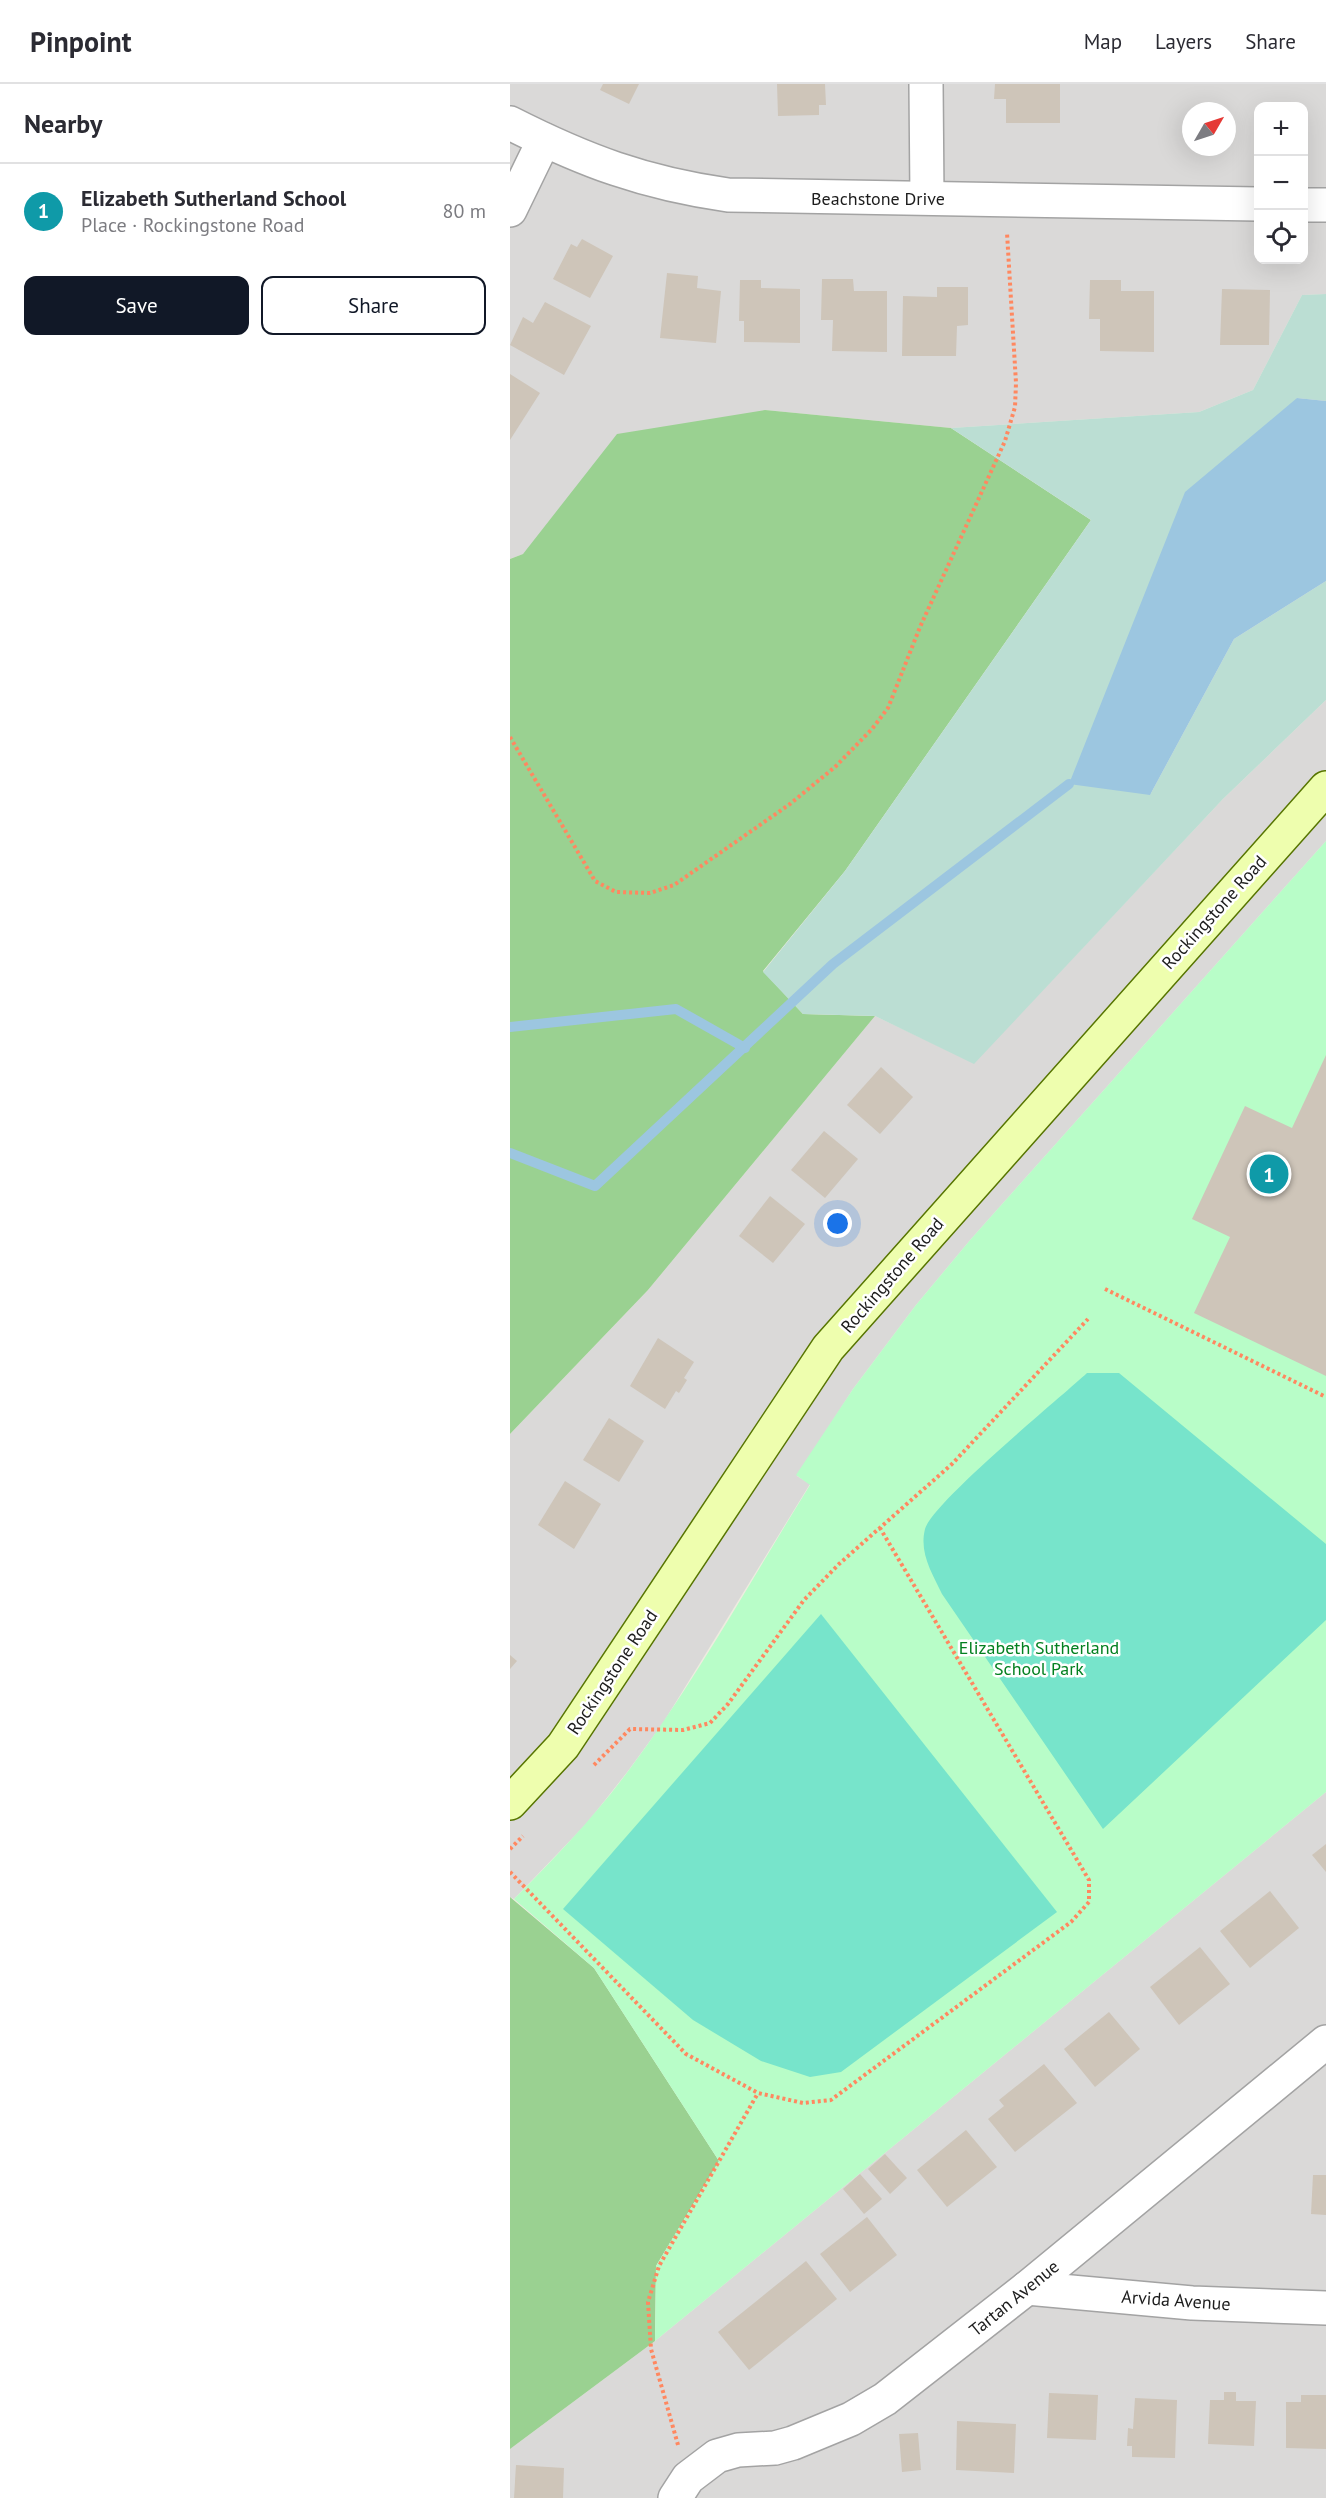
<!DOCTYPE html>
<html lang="en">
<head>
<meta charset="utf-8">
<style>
	:root { --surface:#fff; --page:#f7f7f7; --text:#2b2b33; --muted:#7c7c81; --line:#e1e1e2; --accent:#111827 }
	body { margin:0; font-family:"PT Sans",sans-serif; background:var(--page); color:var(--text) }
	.controls { position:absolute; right:18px; top:18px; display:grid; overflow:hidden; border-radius:12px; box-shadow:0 6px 24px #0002 }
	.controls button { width:54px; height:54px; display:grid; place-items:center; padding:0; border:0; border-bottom:2px solid var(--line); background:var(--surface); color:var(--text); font:30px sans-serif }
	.compass { position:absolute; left:672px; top:18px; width:54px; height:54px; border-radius:50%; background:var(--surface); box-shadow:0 6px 24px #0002; rotate:51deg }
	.you { position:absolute; left:328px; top:1140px; width:21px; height:21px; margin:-15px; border:4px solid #fff; border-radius:50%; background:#1a73e8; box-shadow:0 0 0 9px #1a73e833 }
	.badge { display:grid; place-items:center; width:39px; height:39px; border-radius:50%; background:var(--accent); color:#fff; font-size:20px; font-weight:700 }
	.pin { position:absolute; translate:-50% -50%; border:3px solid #fff; box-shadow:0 2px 6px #0006 }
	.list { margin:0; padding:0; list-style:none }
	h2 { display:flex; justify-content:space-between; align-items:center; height:78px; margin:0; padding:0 24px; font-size:26px }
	h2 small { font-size:20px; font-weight:400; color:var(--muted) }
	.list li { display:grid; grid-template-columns:39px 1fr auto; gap:18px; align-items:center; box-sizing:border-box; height:96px; padding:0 24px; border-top:2px solid var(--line) }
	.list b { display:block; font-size:22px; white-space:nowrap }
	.list p { margin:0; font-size:20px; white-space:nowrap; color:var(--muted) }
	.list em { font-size:20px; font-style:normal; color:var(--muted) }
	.actions { display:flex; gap:12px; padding:18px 24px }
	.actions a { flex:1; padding:14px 0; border:2px solid var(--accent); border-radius:12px; text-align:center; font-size:21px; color:var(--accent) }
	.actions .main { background:var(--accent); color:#fff }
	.icon { flex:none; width:33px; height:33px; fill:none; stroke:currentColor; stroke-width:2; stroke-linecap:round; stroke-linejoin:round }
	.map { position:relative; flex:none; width:816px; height:2414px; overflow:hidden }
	header { display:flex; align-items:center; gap:36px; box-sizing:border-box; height:84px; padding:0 30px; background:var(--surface); border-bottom:2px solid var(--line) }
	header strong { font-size:28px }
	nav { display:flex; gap:33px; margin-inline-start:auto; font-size:21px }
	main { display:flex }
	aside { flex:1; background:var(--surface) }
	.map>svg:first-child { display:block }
</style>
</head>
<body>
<header>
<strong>Pinpoint</strong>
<nav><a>Map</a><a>Layers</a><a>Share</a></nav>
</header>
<main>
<aside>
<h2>Nearby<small></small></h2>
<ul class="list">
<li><span class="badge" style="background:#0f9aa8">1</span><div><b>Elizabeth Sutherland School</b><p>Place · Rockingstone Road</p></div><em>80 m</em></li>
</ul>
<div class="actions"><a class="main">Save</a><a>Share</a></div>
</aside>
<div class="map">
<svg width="816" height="2414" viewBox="0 0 816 2414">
	<rect width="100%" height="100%" fill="#eeece0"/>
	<g fill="#dad9d8" fill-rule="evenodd">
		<path d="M0,0H816V210L792,211L743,306L689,328L441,344L255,326L13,470L0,475ZM748,22H794V176H748ZM681,27H717V63H681Z"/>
		<polygon points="816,616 816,757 461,1155 406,1221 343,1305 287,1392 300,1400 153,1639 118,1687 77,1739 4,1815 0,1813 0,1350 138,1206 365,932 464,979 713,715"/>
		<polygon points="816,1708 816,2414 0,2414 0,2365 145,2257"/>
	</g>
	<g fill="#9ad191">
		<polygon points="255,326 441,344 581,436 335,787 253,887 293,930 365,932 138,1206 0,1350 0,475 13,470 107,350"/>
		<polygon points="0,1813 84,1884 209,2077 146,2182 145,2257 0,2365"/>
	</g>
	<polygon fill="#bbded3" points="816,210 816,317 787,314 640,711 724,555 816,497 816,616 713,715 464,980 365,932 293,930 253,888 335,787 581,436 441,344 689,328 743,306 792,211"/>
	<path fill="#b8fdc8" d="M816,757V1708L145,2257L146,2182L209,2077L84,1884L4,1815C45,1774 85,1732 119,1686C186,1596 241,1496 300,1401L286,1391L343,1305L406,1221L461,1155Z"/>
	<g fill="#77e4cb">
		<path d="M577,1289H609L816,1460V1536L593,1745L432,1510C422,1489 409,1469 415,1445C422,1419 550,1314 577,1289Z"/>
		<polygon points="311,1530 547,1828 331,1988 300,1993 251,1977 183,1936 53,1825"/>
	</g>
	<polygon fill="#9cc6e0" points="787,314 816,317 816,497 724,555 640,711 559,700 675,408"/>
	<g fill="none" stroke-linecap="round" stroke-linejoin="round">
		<g stroke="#9cc6e0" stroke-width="10">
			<polyline points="0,943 166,925 235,964"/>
			<polyline points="0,1069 85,1102 323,880 559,700"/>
		</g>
	</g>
	<g fill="#cec5b9">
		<polygon points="93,0 129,0 119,20 90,6"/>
		<polygon points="267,0 315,0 316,21 309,21 309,31 268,32"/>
		<polygon points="485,0 550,0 550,39 496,39 496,15 484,15"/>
		<polygon points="72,155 103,172 80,214 43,195 61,160 67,163"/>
		<polygon points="157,189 188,192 187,204 211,207 206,259 150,254"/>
		<polygon points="312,195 343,195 344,207 377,207 377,268 322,267 323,236 311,236"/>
		<polygon points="230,196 251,196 251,204 290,205 290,259 234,258 234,237 229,237"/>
		<polygon points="580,196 611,196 611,207 644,207 644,268 590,267 590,235 579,235"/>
		<polygon points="427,203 458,203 458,241 447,242 446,272 392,272 393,212 427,213"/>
		<polygon points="712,205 760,206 759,261 710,261"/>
		<polygon points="35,218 81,242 54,291 0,261 13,233 23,239"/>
		<polygon points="0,290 30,309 0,356"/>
		<polygon points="816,971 816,1292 684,1229 720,1153 682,1135 735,1022 782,1044"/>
		<polygon points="371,983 403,1013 370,1050 337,1021"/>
		<polygon points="314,1047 348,1075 315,1114 281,1086"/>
		<polygon points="260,1112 295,1140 263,1179 229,1152"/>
		<polygon points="148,1254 184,1278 174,1294 177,1296 169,1309 166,1307 155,1325 120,1302"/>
		<polygon points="99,1334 134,1357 109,1398 73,1376"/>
		<polygon points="55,1397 91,1420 64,1465 28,1441"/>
		<polygon points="0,1571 7,1577 0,1585"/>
		<polygon points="816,1760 816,1788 802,1771"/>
		<polygon points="760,1807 789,1844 740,1884 710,1847"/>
		<polygon points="690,1863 720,1900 669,1941 640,1903"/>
		<polygon points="599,1928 630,1965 585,2003 554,1965"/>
		<polygon points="534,1980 567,2019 505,2068 478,2035 494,2022 489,2016"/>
		<polygon points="456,2046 487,2083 437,2123 407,2086"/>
		<polygon points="375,2070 397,2094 380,2110 358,2085"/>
		<polygon points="350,2090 372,2115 354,2130 333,2105"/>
		<polygon points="803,2091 816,2091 816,2131 801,2130"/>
		<polygon points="357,2133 387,2171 340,2208 310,2170"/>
		<polygon points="296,2177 327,2215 239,2286 208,2248"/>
		<polygon points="714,2308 726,2308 726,2317 746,2317 744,2362 698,2360 700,2316 714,2316"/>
		<polygon points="539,2309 588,2311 586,2356 537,2354"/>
		<polygon points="791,2311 816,2311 816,2365 776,2364 776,2318 791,2318"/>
		<polygon points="625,2314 667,2316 665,2374 622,2373 622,2362 617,2362 618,2344 623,2345"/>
		<polygon points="447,2337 506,2340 504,2389 446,2386"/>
		<polygon points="408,2349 411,2386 392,2388 389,2350"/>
		<polygon points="6,2381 54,2384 53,2414 4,2414"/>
	</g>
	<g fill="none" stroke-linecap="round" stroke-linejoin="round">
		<defs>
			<g id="street">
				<polyline points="416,0 417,113"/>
				<path d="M0,39C75,77 134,99 218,111L748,120"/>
				<polyline points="794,121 816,121"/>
				<polyline points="0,126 34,56"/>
				<polyline points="517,2204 682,2219 816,2224"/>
				<polyline points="165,2414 178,2394 207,2372 228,2366 265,2364 283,2359 341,2335 375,2315 517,2204 816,1958"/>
			</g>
			<polyline id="secondary" points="0,1719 53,1662 318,1264 816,704"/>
		</defs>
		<use href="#street" stroke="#a3a3a3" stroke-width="36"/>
		<use href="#secondary" stroke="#577500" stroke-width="36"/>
		<g stroke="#ff8860" stroke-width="4" stroke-dasharray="3 3" stroke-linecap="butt">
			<polyline points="0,653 85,797 106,808 140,809 164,801 280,720 325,683 362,645 378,624 410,543 495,357 505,323 506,299 497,149"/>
			<polyline points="595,1205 816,1313"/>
			<polyline points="84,1681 120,1645 173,1646 200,1639 218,1620 294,1516 329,1480 442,1380 578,1235"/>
			<polyline points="0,1765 13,1752"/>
			<polyline points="0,1788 176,1970 248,2009 293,2019 321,2016 561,1838 579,1818 579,1796 370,1444"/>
			<polyline points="168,2361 141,2265 138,2218 149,2182 248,2009"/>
		</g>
		<use href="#street" stroke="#fff" stroke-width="33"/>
		<use href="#secondary" stroke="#eefeae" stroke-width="33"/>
	</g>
	<g text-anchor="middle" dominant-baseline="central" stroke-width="5" stroke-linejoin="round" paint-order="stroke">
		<g font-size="18" fill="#1c1c1c" stroke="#fff">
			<text x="368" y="114">Beachstone Drive</text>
			<text transform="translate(704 828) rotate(-48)">Rockingstone Road</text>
			<text transform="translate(382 1191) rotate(-49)">Rockingstone Road</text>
			<text transform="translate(102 1588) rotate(-56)">Rockingstone Road</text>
			<text transform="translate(504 2214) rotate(-39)">Tartan Avenue</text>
			<text transform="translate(666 2216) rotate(4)">Arvida Avenue</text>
		</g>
		<g font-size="18" fill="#038020" stroke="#fff">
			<text x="529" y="1563">Elizabeth Sutherland<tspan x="529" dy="21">School Park</tspan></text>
		</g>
	</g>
</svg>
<div class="controls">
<button>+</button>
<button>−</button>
<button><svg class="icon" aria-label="locate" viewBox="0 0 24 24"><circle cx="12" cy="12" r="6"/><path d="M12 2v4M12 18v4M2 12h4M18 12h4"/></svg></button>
</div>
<svg class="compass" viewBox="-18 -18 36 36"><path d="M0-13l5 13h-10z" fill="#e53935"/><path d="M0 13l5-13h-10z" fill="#7c7c81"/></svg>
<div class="you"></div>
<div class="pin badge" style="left:759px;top:1090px;background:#0f9aa8">1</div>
</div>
</main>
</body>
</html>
